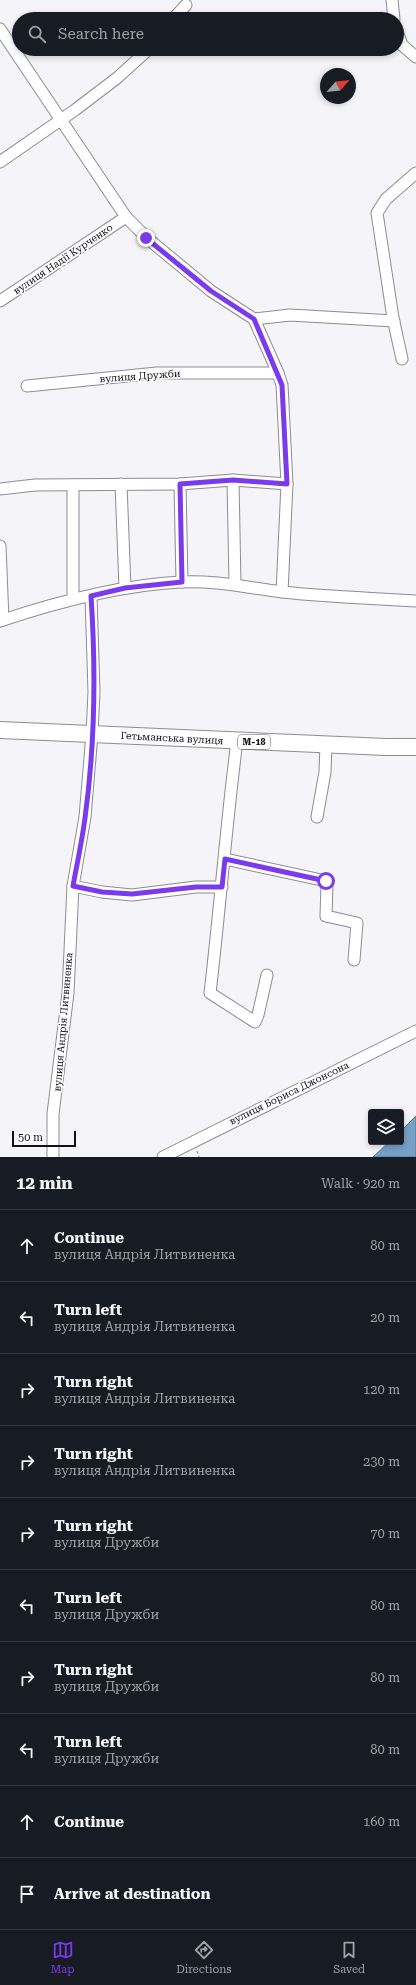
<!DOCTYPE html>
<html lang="en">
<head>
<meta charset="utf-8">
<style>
	:root { --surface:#171b24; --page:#20242c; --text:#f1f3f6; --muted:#9ea1a6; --line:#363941; --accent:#7c3aed }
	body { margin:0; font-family:"Roboto Serif",serif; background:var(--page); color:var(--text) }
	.controls { position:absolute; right:12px; bottom:12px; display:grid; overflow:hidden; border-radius:4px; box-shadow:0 2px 6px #0003 }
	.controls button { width:36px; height:36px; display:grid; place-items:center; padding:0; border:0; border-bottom:1px solid var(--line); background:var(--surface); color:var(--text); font:20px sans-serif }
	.compass { position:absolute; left:320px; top:68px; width:36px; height:36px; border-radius:50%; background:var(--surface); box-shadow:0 2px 6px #0003; rotate:63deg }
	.scale { position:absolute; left:12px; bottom:10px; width:64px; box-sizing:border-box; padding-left:4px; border:2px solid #111112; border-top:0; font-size:11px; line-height:14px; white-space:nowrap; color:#111112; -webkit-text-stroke:3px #fff; paint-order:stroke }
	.stop { position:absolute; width:12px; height:12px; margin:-9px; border:3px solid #7c3aed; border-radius:50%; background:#fff }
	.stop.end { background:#7c3aed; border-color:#fff; box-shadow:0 1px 4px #0008 }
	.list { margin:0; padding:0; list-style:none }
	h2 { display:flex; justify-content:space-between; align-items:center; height:52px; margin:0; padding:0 16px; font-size:17px }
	h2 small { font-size:13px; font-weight:400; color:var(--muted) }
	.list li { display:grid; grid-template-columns:26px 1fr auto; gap:12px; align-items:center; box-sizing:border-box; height:72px; padding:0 16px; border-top:1px solid var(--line) }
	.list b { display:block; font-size:15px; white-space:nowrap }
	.list p { margin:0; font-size:13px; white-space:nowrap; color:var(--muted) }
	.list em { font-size:13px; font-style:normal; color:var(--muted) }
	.icon { flex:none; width:22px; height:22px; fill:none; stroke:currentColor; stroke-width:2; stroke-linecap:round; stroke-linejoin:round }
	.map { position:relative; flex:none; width:416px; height:1157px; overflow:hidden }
	.search { position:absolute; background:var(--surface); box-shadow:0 2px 6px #0003; left:12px; right:12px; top:12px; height:44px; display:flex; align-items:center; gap:10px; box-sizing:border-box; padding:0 14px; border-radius:22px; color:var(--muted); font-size:15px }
	.sheet { height:772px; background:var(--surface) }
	nav { display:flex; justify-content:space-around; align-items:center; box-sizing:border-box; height:56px; border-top:1px solid var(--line); background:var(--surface); font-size:11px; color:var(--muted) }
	nav a { display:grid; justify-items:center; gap:2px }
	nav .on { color:var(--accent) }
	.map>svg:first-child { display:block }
</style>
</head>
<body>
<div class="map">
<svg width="416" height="1157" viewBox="0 0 416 1157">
	<rect width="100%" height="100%" fill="#f5f4f8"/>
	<polygon fill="#77a0c6" stroke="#587590" points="416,1116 416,1157 373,1157 389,1142 401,1142 401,1131"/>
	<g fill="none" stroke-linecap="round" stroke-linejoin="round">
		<defs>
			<g id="minor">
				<polyline points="392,0 394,19"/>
				<polyline points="173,19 186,5"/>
				<polyline points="0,29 126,217 147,238 211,291 254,319 278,373 282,385 287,484 282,592"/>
				<polyline points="397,31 402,45 416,57"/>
				<polyline points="0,162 75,110 117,78 149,49"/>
				<polyline points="0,301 126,217"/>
				<polyline points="254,319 290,315 394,321"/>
				<polyline points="402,359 393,318 377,213 386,199 416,173"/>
				<polyline points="27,386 157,373 278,373"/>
				<polyline points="233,480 235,584"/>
				<polyline points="121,484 125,588"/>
				<polyline points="180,484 182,582"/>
				<polyline points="0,489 35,485 180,484 233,480 287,484"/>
				<polyline points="0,546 3,620"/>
				<polyline points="73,599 73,485"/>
				<path d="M0,621C57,602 121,585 180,582C215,580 249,588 283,592C327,597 372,598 416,601"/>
				<path d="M237,741C226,825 220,909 210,993L255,1022L258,1015L267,975"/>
				<polyline points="317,817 325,772 326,744"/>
				<polyline points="225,859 326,881 327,885 326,916 357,923 354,960"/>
				<polyline points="73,886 102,892 132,895 196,887 222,887"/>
				<polyline points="53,1157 53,1114 68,993 73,886 85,817 92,734 94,692 91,596"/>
				<polyline points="163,1157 416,1031"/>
			</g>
			<polyline id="highway" points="0,730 386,747 416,747"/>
		</defs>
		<use href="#minor" stroke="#8d8c90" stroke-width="13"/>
		<use href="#highway" stroke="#8d8c90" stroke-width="18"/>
		<polyline stroke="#a6a5a8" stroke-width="1.5" stroke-dasharray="3 2" stroke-linecap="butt" points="197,1151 199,1157"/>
		<use href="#minor" stroke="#fff" stroke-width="11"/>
		<use href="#highway" stroke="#fff" stroke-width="16"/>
	</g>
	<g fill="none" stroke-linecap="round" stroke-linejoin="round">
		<path stroke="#7c3aed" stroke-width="5" d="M146,238L211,291L254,319L282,385L287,484L233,480L180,484L182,582L125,588L91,596C96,670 95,745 85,818C82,841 77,864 73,886L102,892L132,894L196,887H222L225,859L326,881"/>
	</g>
	<g text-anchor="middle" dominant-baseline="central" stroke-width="3" stroke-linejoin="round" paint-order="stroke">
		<rect fill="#fff" stroke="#585859" stroke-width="1" x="238" y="735" width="32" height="14" rx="3"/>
		<g font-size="9" font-weight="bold" fill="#111112">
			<text x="254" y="742">М-18</text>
		</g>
		<g font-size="10" fill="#111112" stroke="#fff">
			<text transform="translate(63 259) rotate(-34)">вулиця Надії Курченко</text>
			<text transform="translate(140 376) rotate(-4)">вулиця Дружби</text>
			<text transform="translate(172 738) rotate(3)">Гетьманська вулиця</text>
			<text transform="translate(63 1022) rotate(-85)">вулиця Андрія Литвиненка</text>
			<text transform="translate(289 1093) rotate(-26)">вулиця Бориса Джонсона</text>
		</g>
	</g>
</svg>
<div class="controls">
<button><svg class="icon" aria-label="layers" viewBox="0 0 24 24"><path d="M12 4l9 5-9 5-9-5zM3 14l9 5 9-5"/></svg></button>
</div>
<svg class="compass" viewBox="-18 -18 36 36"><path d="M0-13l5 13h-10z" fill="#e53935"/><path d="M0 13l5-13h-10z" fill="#9ea1a6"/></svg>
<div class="scale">50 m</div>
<div class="stop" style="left:326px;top:881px"></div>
<div class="stop end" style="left:146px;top:238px"></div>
<div class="search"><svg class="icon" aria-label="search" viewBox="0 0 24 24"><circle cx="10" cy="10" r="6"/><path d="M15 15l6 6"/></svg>Search here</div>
</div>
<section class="sheet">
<h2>12 min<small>Walk · 920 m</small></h2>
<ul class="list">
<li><svg class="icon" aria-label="ahead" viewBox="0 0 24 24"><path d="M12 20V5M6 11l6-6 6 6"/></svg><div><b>Continue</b><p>вулиця Андрія Литвиненка</p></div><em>80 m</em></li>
<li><svg class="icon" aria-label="left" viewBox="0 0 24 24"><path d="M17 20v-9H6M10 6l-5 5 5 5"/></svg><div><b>Turn left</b><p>вулиця Андрія Литвиненка</p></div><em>20 m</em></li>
<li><svg class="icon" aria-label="right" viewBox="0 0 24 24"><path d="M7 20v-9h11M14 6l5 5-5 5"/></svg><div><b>Turn right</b><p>вулиця Андрія Литвиненка</p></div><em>120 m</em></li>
<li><svg class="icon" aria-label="right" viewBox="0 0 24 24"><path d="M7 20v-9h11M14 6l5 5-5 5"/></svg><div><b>Turn right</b><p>вулиця Андрія Литвиненка</p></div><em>230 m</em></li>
<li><svg class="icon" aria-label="right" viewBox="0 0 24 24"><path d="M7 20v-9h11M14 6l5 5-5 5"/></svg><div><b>Turn right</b><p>вулиця Дружби</p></div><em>70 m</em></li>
<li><svg class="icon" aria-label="left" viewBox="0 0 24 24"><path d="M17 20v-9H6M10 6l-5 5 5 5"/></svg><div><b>Turn left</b><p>вулиця Дружби</p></div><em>80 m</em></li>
<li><svg class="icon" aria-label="right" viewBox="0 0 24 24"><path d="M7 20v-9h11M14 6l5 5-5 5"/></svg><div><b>Turn right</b><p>вулиця Дружби</p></div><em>80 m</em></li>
<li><svg class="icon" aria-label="left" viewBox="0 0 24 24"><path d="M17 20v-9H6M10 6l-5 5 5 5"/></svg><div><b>Turn left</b><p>вулиця Дружби</p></div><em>80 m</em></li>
<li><svg class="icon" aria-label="ahead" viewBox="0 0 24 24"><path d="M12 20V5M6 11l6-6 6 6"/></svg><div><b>Continue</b></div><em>160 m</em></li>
<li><svg class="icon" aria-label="arrive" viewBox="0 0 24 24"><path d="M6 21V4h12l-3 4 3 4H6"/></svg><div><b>Arrive at destination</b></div></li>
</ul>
</section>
<nav>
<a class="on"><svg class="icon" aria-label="map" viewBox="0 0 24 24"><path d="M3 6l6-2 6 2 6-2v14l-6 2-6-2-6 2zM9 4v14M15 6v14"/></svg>Map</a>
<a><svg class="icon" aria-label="directions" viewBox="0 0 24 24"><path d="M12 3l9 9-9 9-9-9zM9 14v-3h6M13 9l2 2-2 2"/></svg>Directions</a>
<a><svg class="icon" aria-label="saved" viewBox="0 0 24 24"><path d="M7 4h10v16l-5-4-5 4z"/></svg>Saved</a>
</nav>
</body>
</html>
